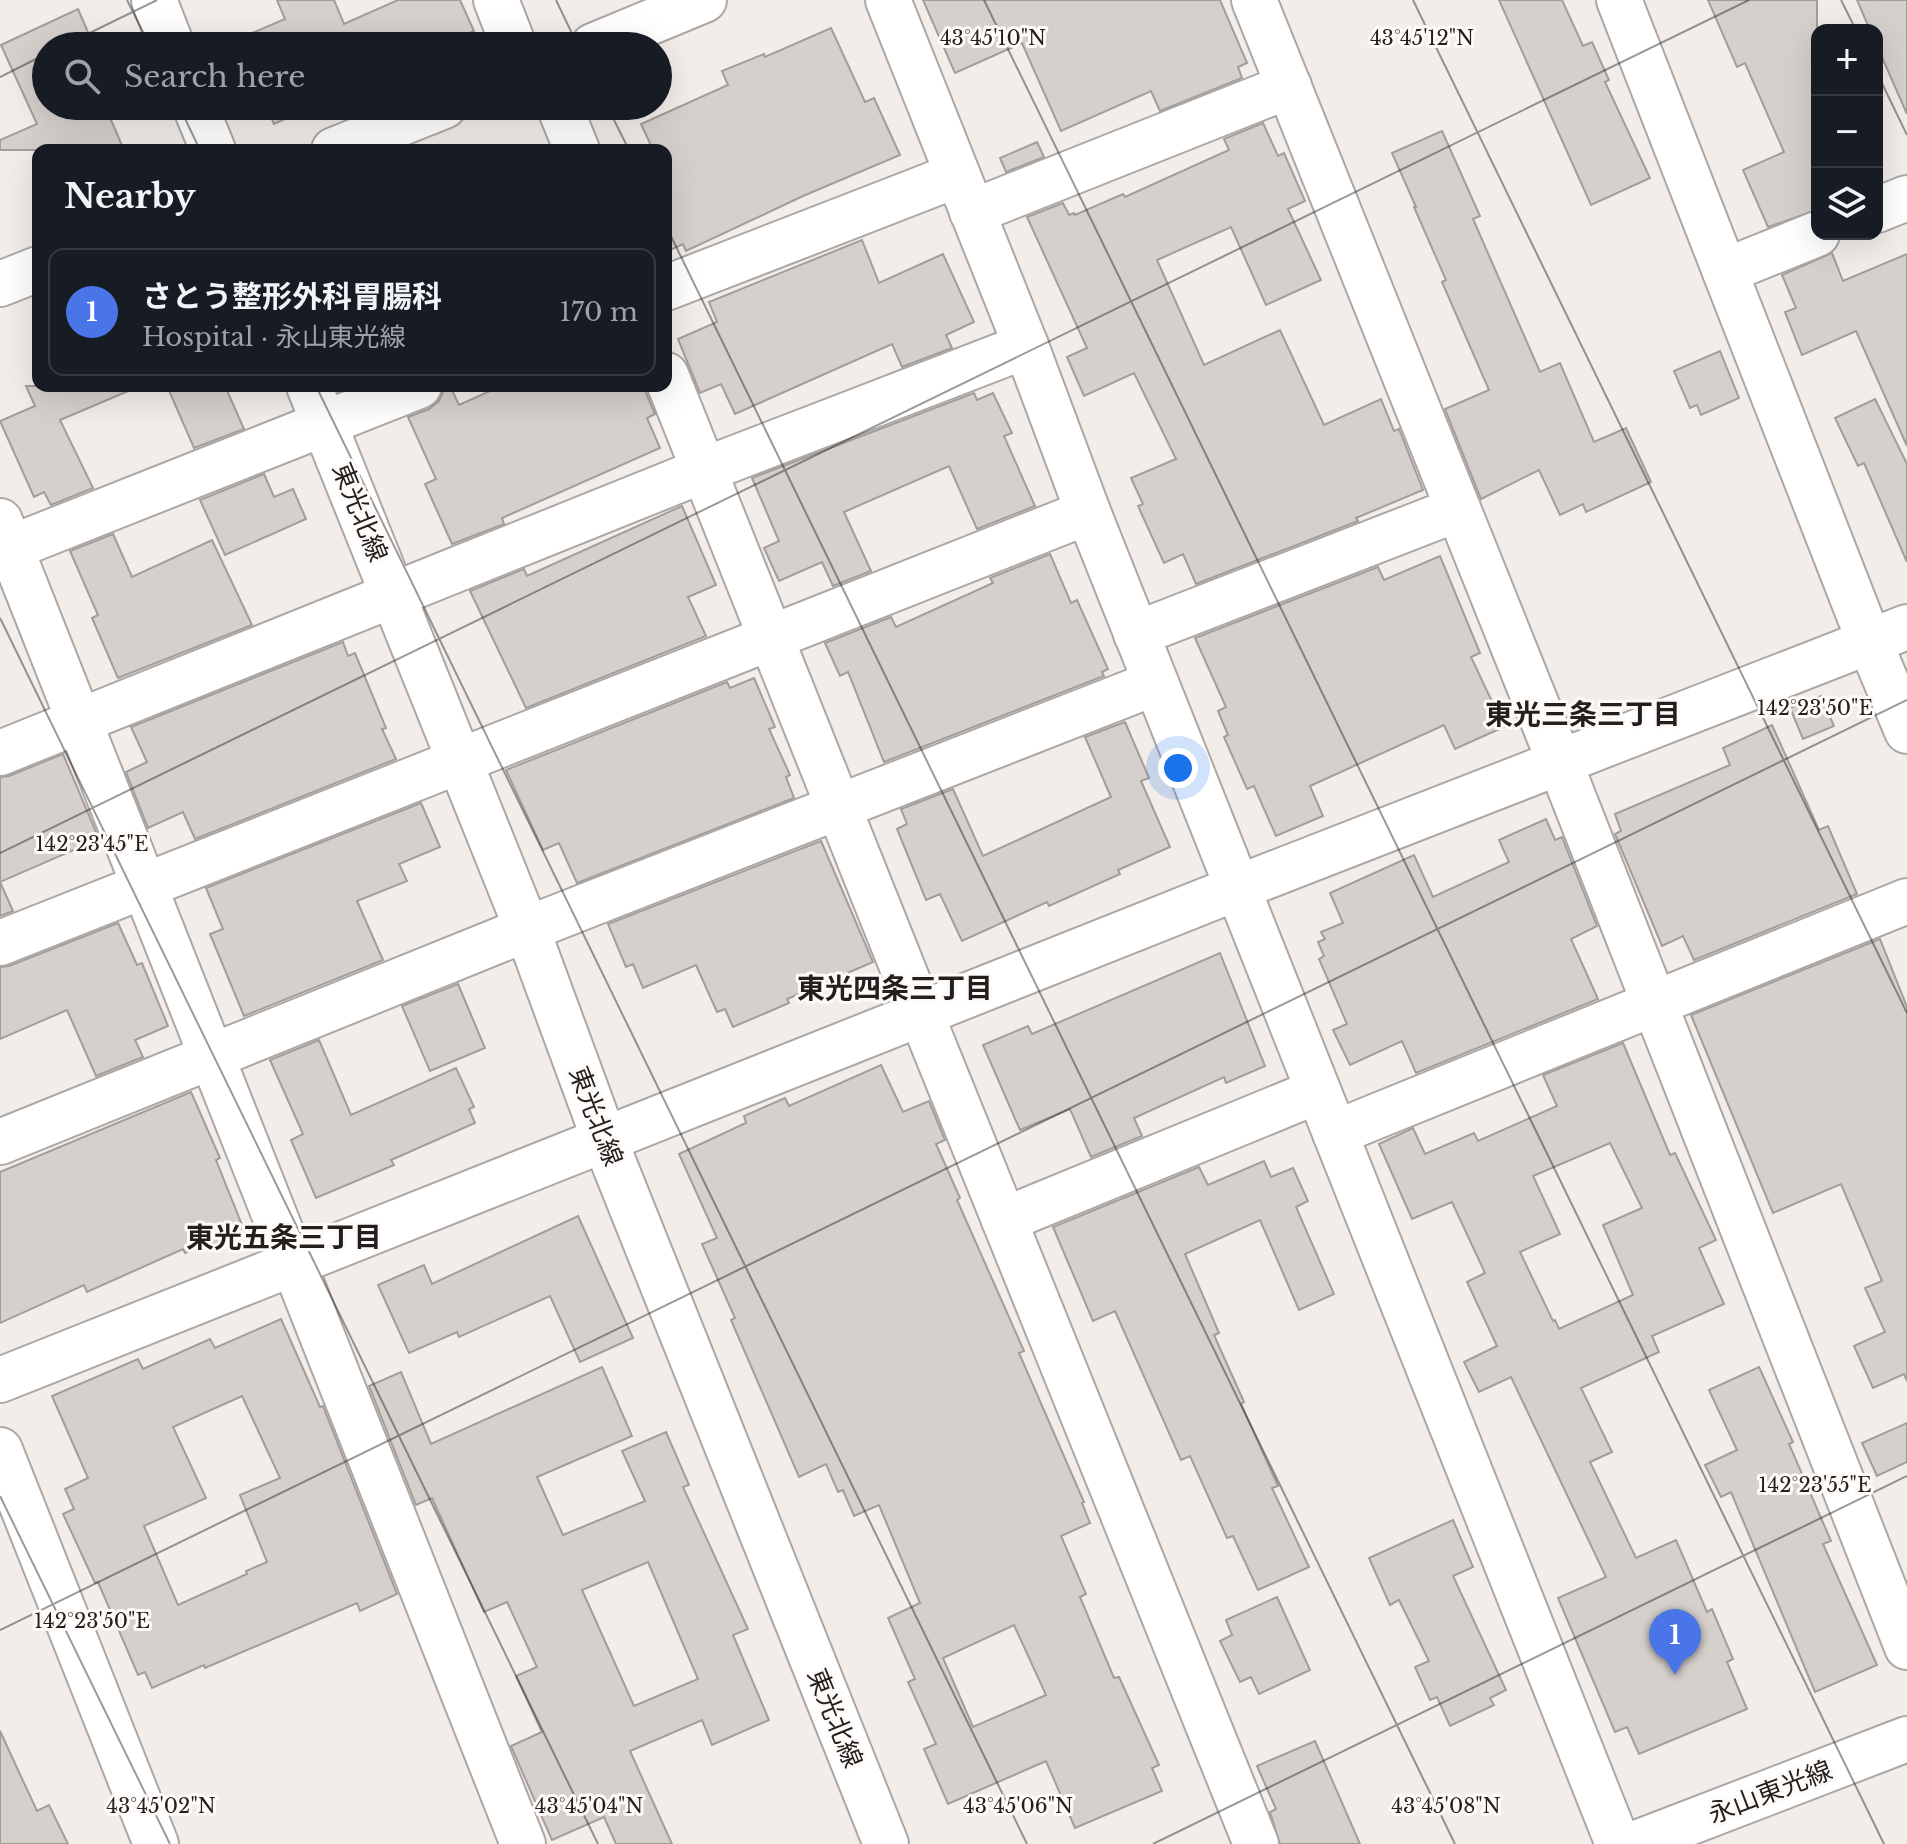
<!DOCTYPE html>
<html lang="en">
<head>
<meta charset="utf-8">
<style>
	:root { --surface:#171b24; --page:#20242c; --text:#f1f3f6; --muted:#9ea1a6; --line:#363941; --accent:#4975e8 }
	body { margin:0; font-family:"Libre Baskerville","Noto Sans JP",serif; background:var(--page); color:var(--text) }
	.controls { position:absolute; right:24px; top:24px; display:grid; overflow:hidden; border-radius:16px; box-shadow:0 8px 32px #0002 }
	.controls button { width:72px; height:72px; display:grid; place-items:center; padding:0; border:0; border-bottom:2px solid var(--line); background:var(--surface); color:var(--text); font:40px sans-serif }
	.you { position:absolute; left:1178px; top:768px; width:28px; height:28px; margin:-20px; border:6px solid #fff; border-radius:50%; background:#1a73e8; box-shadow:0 0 0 12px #1a73e833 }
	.badge { display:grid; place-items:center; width:52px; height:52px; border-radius:50%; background:var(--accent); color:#fff; font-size:26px; font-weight:700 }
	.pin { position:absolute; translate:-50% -66px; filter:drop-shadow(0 2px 4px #0008) }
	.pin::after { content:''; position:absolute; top:42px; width:28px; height:24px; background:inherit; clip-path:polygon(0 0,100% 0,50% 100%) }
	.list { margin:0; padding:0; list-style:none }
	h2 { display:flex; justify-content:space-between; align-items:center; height:104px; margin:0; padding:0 32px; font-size:34px }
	h2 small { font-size:26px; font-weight:400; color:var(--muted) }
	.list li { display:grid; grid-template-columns:52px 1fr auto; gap:24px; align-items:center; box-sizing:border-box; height:128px; margin:0 16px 16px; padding:0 16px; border:2px solid var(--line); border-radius:16px }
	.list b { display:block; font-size:30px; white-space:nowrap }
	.list p { margin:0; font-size:26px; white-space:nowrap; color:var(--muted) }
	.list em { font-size:26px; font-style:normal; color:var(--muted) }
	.icon { flex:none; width:44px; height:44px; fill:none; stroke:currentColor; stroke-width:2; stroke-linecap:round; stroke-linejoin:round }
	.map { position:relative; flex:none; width:1907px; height:1844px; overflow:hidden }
	.search { position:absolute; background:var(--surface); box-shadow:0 8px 32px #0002; left:32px; top:32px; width:640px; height:88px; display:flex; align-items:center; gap:20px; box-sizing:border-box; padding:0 28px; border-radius:44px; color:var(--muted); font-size:30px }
	.panel { position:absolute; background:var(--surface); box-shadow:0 8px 32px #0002; left:32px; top:144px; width:640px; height:248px; border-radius:16px }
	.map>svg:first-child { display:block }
</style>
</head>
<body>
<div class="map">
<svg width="1907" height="1844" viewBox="0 0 1907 1844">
	<rect width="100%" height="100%" fill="#f3ede9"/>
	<g fill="#d6d0cd" stroke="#a39d9a" stroke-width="2" fill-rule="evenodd">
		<polygon points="277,0 334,0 344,24 398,0 460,0 474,31 441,46 222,46 285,19"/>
		<polygon points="923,0 1220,0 1247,63 1238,67 1242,78 1160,111 1151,91 1061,131 1022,43 955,73"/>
		<polygon points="1499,0 1562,0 1583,46 1592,42 1609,80 1605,82 1650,178 1591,205"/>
		<polygon points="1708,0 1817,0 1817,210 1768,227 1743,170 1784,152 1745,63 1737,67"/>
		<polygon points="1857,0 1907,0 1907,114 1877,46 1877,30 1870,30"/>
		<polygon points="78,9 94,46 46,46 46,106 105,106 124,150 0,150 0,140 37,124 1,45"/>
		<polygon points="831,28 865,102 874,98 900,155 803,196 686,251 683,244 666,252 666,150 653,150 641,124 728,85 722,71 764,54 765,57"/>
		<polygon points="266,106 314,106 274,124"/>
		<polygon points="1263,123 1278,156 1284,153 1305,201 1288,209 1321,280 1266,305 1231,227 1157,260 1204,365 1280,330 1324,425 1381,399 1394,431 1399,429 1423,490 1356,518 1358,521 1196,584 1183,554 1164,563 1138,506 1143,504 1131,478 1176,459 1134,373 1084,396 1067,357 1087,348 1027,217 1063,203 1069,215 1074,213 1075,215 1123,194 1125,197 1229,150 1224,139"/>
		<polygon points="1442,131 1480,216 1473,219 1540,372 1560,363 1594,442 1626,428 1651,482 1586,512 1583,504 1560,515 1539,470 1481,499 1445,409 1489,390 1442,282 1446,280 1414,207 1416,207 1392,153"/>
		<polygon points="1037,142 1044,157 1006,172 1000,158"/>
		<polygon points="862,240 879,283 943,254 974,322 946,335 952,348 902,367 892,344 735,414 721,384 700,393 678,339 717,322 709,302"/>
		<polygon points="1832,253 1843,281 1907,254 1907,446 1856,331 1802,355 1785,312 1796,308 1782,275"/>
		<polygon points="1720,351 1739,398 1701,415 1697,405 1690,408 1674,371"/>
		<polygon points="26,386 140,386 60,420 93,488 51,505 44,492 34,497 0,421 35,406"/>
		<polygon points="167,386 225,386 244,429 194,448"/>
		<polygon points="450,386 459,405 501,386 643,386 655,414 647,418 660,448 502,518 504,524 452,544 425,484 436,479 408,417 429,409 439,401 444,389"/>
		<polygon points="974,393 977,400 993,393 1012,433 1004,436 1035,506 977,529 949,466 844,512 871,571 833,586 822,562 779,581 764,548 779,541 752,478"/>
		<polygon points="1875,399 1907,464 1907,562 1864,463 1858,466 1835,418"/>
		<polygon points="264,474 274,497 293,489 306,519 225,555 200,500"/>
		<polygon points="682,506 716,585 688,597 706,636 526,708 470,591 524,569 527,576"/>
		<polygon points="113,534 132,577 212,540 252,625 118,678 92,618 98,615 70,551"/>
		<polygon points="1050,554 1071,603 1077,600 1108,669 1102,672 1104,676 884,762 848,672 840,676 825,643 891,617 896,627 993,583 990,578"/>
		<polygon points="1440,556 1480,653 1471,657 1504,727 1455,749 1444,725 1310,786 1323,816 1276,836 1254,786 1247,789 1224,737 1228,735 1218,711 1226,707 1195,638 1378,567 1384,580"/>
		<polygon points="343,642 348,656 355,653 386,728 382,729 396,759 195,839 183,812 148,828 126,772 147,762 131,727"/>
		<polygon points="754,678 775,727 769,729 790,775 786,777 794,798 577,883 559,843 543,850 506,770 727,682 730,688"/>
		<polygon points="1821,696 1834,726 1803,739 1790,708"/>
		<polygon points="1125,722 1149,778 1141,781 1170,847 1118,870 1120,874 1049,906 1047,902 962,941 940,894 926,900 897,829 907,824 901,809 953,789 983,856 1111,797 1085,737"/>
		<polygon points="1772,725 1819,830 1828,826 1857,894 1694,960 1683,936 1662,946 1615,834 1621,831 1615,814 1730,765 1723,748"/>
		<polygon points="63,754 99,839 0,882 0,777 9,776"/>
		<polygon points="421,803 440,847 399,864 407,881 357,901 383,960 244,1016 210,934 223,929 206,888"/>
		<polygon points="1546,819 1555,840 1562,837 1597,926 1571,939 1598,999 1416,1073 1402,1041 1350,1065 1333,1030 1347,1024 1319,959 1324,956 1318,942 1325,939 1321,932 1343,923 1330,893 1414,855 1433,897 1509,862 1499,840"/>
		<polygon points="821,841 873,962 787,999 789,1003 733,1027 725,1009 717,1012 696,965 643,988 633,964 626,967 608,924"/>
		<polygon points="0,882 13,911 0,916"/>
		<polygon points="118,923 137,965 142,963 168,1026 135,1040 143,1057 96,1076 67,1010 0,1039 0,967 9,966"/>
		<polygon points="1880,939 1907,1007 1907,1381 1904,1374 1873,1388 1854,1346 1885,1332 1865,1288 1882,1281 1841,1184 1773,1213 1691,1015"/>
		<polygon points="1220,953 1265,1066 1226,1083 1224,1077 1134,1118 1142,1136 1091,1157 1070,1109 1020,1130 983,1045 1028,1026 1032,1034"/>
		<polygon points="458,984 485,1048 430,1071 402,1006"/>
		<polygon points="319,1040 351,1115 456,1068 474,1107 469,1109 475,1123 391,1160 394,1165 316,1198 291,1140 303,1134 270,1060"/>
		<path d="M1623,1043L1670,1155L1675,1153L1716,1240L1699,1248L1724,1304L1652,1336L1659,1352L1581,1388L1612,1452L1590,1462L1636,1558L1676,1540L1707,1612L1712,1609L1733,1659L1727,1662L1747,1709L1639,1754L1627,1727L1615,1732L1558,1598L1606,1577L1511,1377L1479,1392L1464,1362L1497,1346L1467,1282L1485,1273L1452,1202L1412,1219L1379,1144L1413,1128L1425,1154L1474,1133L1478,1141L1557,1106L1543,1075ZM1610,1143L1642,1208L1603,1225L1633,1295L1559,1329L1555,1320L1553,1321L1520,1252L1560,1234L1533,1176Z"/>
		<path d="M881,1065L903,1112L929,1101L945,1140L936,1144L960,1198L957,1200L1024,1351L1019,1353L1084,1502L1082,1503L1090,1523L1061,1536L1086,1594L1080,1597L1114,1678L1119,1677L1159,1765L1152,1768L1162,1791L1075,1828L1046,1761L948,1804L924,1749L936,1744L908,1682L915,1679L888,1618L920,1603L879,1505L854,1516L843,1490L838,1492L826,1464L799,1477L731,1320L735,1318L702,1244L717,1238L679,1154L746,1123L744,1116L785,1098L789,1106ZM1014,1625L1046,1695L973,1727L943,1658Z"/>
		<polygon points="191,1092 220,1158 216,1160 246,1235 214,1248 212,1242 185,1253 183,1249 87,1292 84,1285 0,1323 0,1172"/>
		<polygon points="1264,1161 1271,1177 1293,1168 1308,1201 1296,1207 1334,1294 1299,1310 1260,1220 1185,1254 1219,1333 1214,1335 1244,1402 1241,1404 1278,1486 1272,1488 1309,1567 1258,1590 1233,1536 1227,1538 1190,1456 1181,1460 1115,1311 1093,1321 1053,1227 1199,1167 1208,1185"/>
		<polygon points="578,1216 633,1338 580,1362 550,1296 459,1337 457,1332 409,1353 378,1285 424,1265 432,1284"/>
		<path d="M281,1319L320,1407L323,1406L397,1594L360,1611L357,1603L205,1668L204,1665L152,1688L145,1672L138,1675L98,1582L95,1583L63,1514L74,1509L65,1489L88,1478L52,1396L138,1359L143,1369L210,1339L215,1348ZM242,1396L280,1478L240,1495L267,1562L246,1571L247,1574L178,1605L144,1526L206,1498L173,1427Z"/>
		<path d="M602,1367L632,1436L537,1477L563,1535L645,1501L622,1451L666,1432L689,1485L683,1487L748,1629L733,1635L769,1720L712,1745L702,1720L630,1751L672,1844H616L604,1817L552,1840L511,1746L542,1732L516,1676L537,1667L507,1602L484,1612L432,1498L416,1505L369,1386L401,1372L431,1444ZM648,1562L698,1679L634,1706L582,1590Z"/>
		<polygon points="1759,1367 1793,1442 1789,1444 1831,1541 1823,1544 1877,1665 1815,1692 1731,1492 1721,1497 1705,1465 1737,1450 1709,1390"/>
		<polygon points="1907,1423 1907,1462 1877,1476 1862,1443"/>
		<polygon points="1453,1520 1473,1567 1453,1576 1506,1690 1490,1698 1494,1705 1450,1726 1437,1697 1430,1700 1415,1667 1429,1661 1399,1600 1390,1605 1369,1558"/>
		<polygon points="1277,1597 1310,1670 1259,1694 1251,1677 1240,1682 1220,1641 1232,1635 1226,1620"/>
		<polygon points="0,1731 37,1811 49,1805 68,1844 0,1844"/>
		<polygon points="1315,1741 1360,1844 1280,1844 1270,1812 1276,1809 1257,1766"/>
	</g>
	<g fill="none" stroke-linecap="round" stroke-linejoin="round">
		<defs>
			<g id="minor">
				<polyline points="154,0 172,46"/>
				<polyline points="496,0 514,46"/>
				<polyline points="888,0 1026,346 1088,512 1618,1844"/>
				<polyline points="1254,0 1560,763 1907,1647"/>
				<polyline points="1619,0 1870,643 1907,731"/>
				<polyline points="593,46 704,0"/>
				<polyline points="195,106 213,150"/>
				<polyline points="559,106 577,150"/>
				<polyline points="334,150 444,106"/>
				<polyline points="1877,210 1907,198"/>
				<polyline points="972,212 1289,86"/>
				<polyline points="1725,271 1817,234"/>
				<polyline points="0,284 38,269"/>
				<polyline points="666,288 957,175"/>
				<polyline points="666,375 921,1014 1256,1844"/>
				<polyline points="309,386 527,929 605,1141 886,1844"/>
				<polyline points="0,521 523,1844"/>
				<polyline points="0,552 419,386"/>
				<polyline points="1136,634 1458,509"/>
				<polyline points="0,753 704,470 1026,346"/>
				<polyline points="0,943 1088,512"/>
				<polyline points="1335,1133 1907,901"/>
				<polyline points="0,1142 527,929 1155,683"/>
				<polyline points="1004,1220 1318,1091"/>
				<polyline points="0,1380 1237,888 1907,627"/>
				<polyline points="0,1450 156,1844"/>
				<polyline points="1634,1844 1907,1739"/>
			</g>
		</defs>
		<use href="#minor" stroke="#ada7a4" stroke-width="48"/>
		<use href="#minor" stroke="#fff" stroke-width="44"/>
	</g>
	<path fill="none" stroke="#221f1e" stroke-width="2" stroke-opacity="0.45" d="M127,0L150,46M556,0L578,46M984,0L1884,1844M1413,0L1907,1013M1841,0L1856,30M63,46L157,0M1877,73L1907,135M0,77L46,54M179,106L200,150M607,106L629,150M666,226L1455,1844M316,386L1027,1844M0,618L598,1844M0,853L1749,0M0,1496L170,1844M0,1630L1907,700M1153,1844L1907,1476"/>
	<g text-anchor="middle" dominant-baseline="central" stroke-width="6" stroke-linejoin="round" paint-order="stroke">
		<g font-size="26" fill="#221f1e" stroke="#fefaf8">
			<text transform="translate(360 512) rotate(68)">東光北線</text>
			<text transform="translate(596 1116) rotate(69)">東光北線</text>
			<text transform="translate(835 1718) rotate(68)">東光北線</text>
			<text transform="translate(1770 1792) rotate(-21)">永山東光線</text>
		</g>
		<g font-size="28" font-weight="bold" fill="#221f1e" stroke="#fefaf8">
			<text x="1583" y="714">東光三条三丁目</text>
			<text x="895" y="988">東光四条三丁目</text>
			<text x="284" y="1237">東光五条三丁目</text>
		</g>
	</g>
	<g font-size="20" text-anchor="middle" fill="#221f1e" stroke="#fefaf8" stroke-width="6" stroke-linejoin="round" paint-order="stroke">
		<text x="993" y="45">43°45'10"N</text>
		<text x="1422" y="45">43°45'12"N</text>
		<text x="1815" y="715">142°23'50"E</text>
		<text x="92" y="851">142°23'45"E</text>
		<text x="1815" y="1492">142°23'55"E</text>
		<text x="92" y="1628">142°23'50"E</text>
		<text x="161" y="1813">43°45'02"N</text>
		<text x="589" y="1813">43°45'04"N</text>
		<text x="1018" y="1813">43°45'06"N</text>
		<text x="1446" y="1813">43°45'08"N</text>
	</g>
</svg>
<div class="controls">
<button>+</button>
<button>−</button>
<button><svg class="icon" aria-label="layers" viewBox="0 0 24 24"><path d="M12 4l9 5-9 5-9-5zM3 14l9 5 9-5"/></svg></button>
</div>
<div class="you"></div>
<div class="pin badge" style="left:1675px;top:1675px">1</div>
<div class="search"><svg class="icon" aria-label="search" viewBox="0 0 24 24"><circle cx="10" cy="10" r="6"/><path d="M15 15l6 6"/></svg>Search here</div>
<section class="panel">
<h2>Nearby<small></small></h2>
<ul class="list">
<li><span class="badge">1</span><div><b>さとう整形外科胃腸科</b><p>Hospital · 永山東光線</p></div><em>170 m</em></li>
</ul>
</section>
</div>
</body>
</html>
